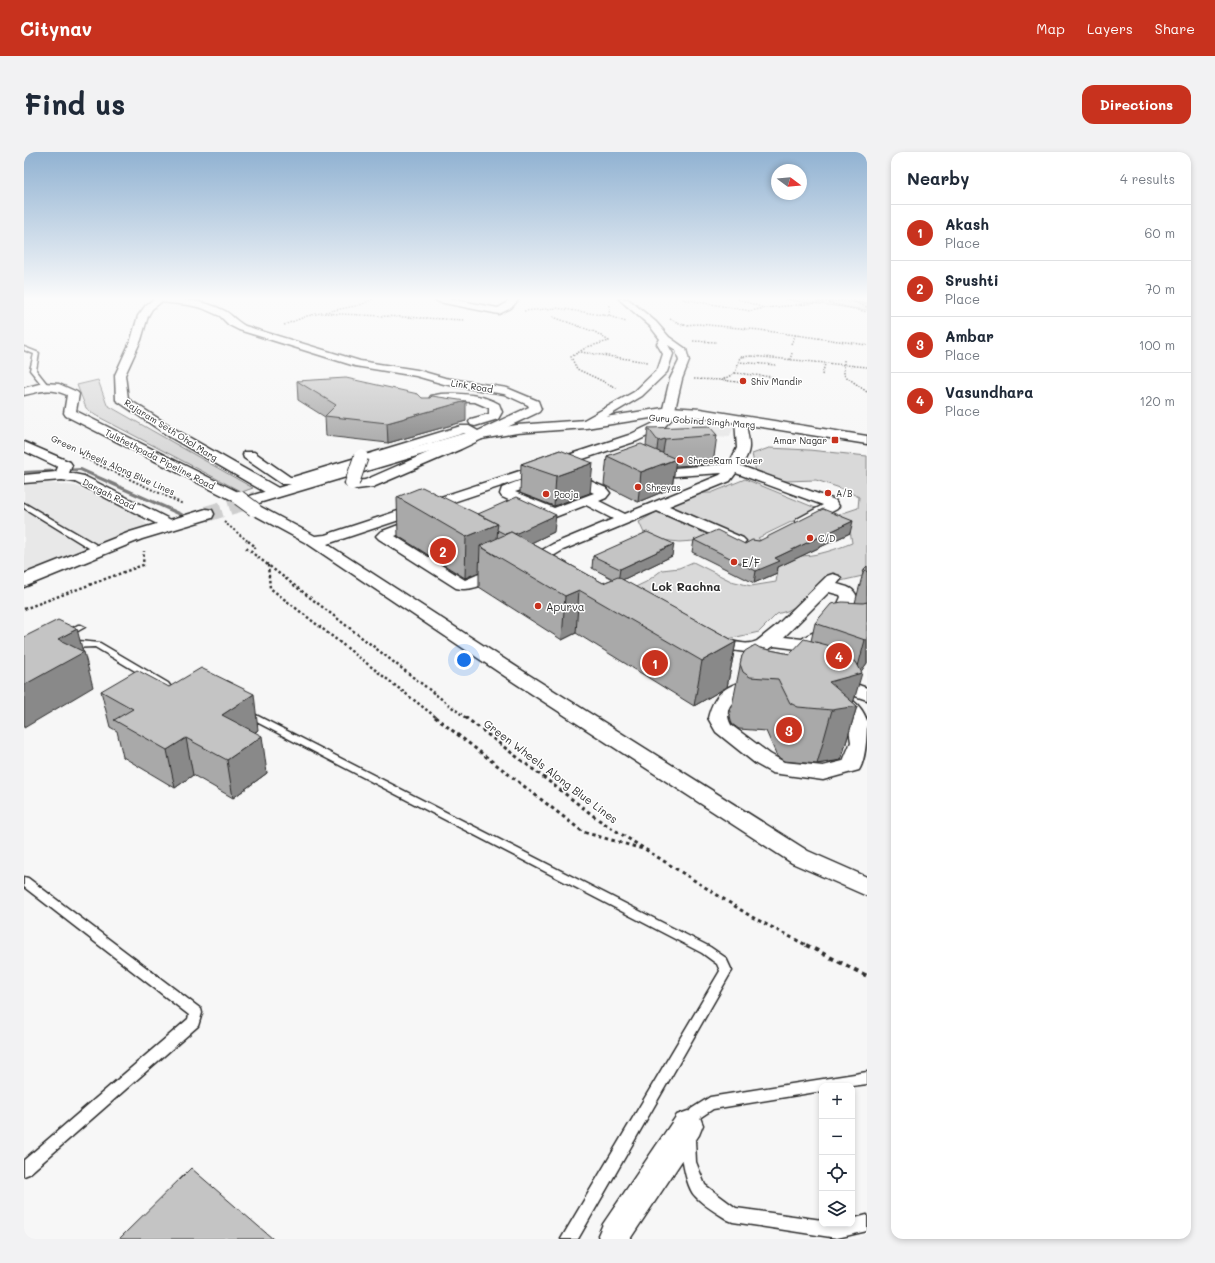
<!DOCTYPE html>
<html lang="en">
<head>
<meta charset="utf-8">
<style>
	:root { --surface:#fff; --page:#f2f2f3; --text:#1f2937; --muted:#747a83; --line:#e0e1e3; --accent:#c8321e }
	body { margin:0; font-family:Mali,sans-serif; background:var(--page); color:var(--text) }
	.controls { position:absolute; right:12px; bottom:12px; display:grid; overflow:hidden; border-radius:8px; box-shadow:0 2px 6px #0003 }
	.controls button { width:36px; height:36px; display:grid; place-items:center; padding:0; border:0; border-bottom:1px solid var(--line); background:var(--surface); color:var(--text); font:20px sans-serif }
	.compass { position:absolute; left:747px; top:12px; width:36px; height:36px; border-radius:50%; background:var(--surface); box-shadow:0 2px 6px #0003; rotate:106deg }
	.you { position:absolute; left:440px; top:508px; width:14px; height:14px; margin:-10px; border:3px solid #fff; border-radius:50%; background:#1a73e8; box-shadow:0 0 0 6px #1a73e833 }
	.badge { display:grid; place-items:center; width:26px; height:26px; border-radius:50%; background:var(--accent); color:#fff; font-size:13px; font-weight:700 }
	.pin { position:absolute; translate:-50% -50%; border:2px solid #fff; box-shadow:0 1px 4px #0006 }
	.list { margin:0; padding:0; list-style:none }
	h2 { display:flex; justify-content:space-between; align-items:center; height:52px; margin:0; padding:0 16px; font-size:17px }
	h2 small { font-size:13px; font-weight:400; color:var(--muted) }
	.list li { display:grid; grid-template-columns:26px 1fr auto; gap:12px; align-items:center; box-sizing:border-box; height:56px; padding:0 16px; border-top:1px solid var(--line) }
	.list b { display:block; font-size:15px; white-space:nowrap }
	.list p { margin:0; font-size:13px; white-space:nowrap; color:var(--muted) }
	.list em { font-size:13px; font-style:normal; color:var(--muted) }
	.icon { flex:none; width:22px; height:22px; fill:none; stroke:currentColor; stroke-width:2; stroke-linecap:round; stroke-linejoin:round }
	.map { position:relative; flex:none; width:843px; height:1087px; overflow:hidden; border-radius:12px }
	header { display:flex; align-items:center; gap:24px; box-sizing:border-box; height:56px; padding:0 20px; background:var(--accent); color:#fff }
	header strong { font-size:19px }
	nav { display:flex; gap:22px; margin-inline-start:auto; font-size:14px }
	.intro { display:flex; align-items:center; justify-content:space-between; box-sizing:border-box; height:96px; padding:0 24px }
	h1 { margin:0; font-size:28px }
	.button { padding:10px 18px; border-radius:12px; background:var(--accent); color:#fff; font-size:14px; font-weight:700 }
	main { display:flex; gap:24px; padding:0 24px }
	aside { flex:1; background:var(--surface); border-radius:12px; box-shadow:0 2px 6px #0003 }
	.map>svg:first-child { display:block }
</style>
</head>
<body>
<header>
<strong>Citynav</strong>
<nav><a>Map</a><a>Layers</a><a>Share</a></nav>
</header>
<div class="intro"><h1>Find us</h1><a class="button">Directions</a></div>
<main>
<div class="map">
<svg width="843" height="1087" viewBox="0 0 843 1087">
	<rect width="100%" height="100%" fill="#f7f7f7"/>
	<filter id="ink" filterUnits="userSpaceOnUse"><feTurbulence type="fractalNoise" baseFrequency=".025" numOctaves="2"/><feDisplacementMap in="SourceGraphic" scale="8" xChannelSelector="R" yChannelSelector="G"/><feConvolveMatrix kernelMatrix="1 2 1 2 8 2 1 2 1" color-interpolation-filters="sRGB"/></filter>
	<g filter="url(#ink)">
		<g fill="#e8e8e8">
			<polygon points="661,271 710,275 705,285 632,280"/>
			<polygon points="12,330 52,334 113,362 127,377 0,424 0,331"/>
		</g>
		<g fill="#d9d9d9" stroke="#828282">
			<polygon points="760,147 843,147 843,158 771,149"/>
			<polygon points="74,228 83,253 229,336 218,340 71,263 62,256 53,233"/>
			<path d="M745,296L785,298L843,304V423L812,430L789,445L763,459L753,462L735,480L704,487L603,439L622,430L638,418L655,416L669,410L707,429L727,434L752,430L754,418L741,408L685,388L655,390L629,387L620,381L615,370L632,360L674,341H687L721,327L794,357L734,386C763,414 794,404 828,391L826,378L814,367L816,362L834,356L835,345L816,336L792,328L762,329L743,326L732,320L728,302Z"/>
		</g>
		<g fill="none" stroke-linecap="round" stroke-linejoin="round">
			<polygon fill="#7b7b7b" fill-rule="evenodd" points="57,316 158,361 159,362 156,364 154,363 56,319 0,321 0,319"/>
			<polyline stroke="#cecece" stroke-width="16" stroke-dasharray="16 8" stroke-linecap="butt" points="182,362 232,347"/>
			<defs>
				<g id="service">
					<polygon points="0,195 15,201 12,218 23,232 23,234 19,234 6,218 10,202 0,198"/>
					<polygon points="0,351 71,392 72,394 68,396 65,396 0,356"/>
					<polygon points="54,473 57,473 61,475 45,484 42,484 38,482"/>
					<polygon points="54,489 76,491 144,531 150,539 149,541 143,541 138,535 71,495 45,496 41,493 42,491"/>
					<polygon points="222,558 686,795 702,806 708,819 706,822 554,1087 537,1087 696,819 693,812 678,801 219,563 217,561"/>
					<polygon points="0,725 4,726 177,857 178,861 174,874 5,1022 0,1024 0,1008 164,867 165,863 0,735"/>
					<polygon points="843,920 843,932 828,934 798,934 798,939 689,957 677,965 670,976 665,977 660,976 658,971 667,957 686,945"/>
					<path d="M664,981L669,983L671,988L672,1010L681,1033L712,1056L798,1068V1072H828V1067L843,1063V1079L813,1086L709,1070L704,1068C693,1061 679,1053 671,1044C662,1035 654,995 659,983Z"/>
				</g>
				<g id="minor">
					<path d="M130,147C155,147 178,147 201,159C208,163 212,169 221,174L336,209L393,218L421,226L483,236L514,249L517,257L515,260L437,297L349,335L333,337L323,334L321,331L323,328C329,327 335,329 341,328L444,283L440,281L275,332H258L220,306L219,303L220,300H230L266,325H269L437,274H445L454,279L505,255L504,253L480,242L420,232L392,224L331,214L215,178L205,173L196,164L178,156L165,153L137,150L128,157L124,164L117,188L101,223L104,247L154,279L256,337L258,340L256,343L251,344L246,343L146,285L92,248L91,223L107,188L114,164L122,153Z"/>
					<polygon points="410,147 427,147 474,156 481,152 485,147 495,147 487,156 475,162 415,150"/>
					<polygon points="595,147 604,147 632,170 645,185 662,197 665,209 658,227 649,266 638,277 613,289 303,392 505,523 784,699 843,725 843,744 768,711 491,531 284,392 225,360 223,357 225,354 230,353 235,354 291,384 301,383 605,283 630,271 637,265 646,227 655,209 652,198 644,193 649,202 643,220 618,244 566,275 558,275 556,272 558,269 610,240 634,217 639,202 633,192 636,187 626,174"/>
					<path d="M19,231L35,232L53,240L55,242L52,259L220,343L222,346L220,349L215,350L210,349L42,264L40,261L43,243C26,235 18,239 0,243V236Z"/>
					<path d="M417,242C437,241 458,242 475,252L478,260L474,267L451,274L447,273L445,270L447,267L465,262V256L451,250L417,249H415L406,264H398L396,261L407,244Z"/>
					<path d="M717,264L721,265C724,269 722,273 723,278C726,294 727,299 717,314L811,348L815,354L813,357L783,373L778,374L773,373L771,370L773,367L799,353L712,321L706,329L645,354L719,386L722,389L719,392L714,394L709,392L633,359L539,398L514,413L500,416L494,414L492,411L494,408L504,406L529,392L589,367L562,353L531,365L516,362L478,345L476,342L478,336C487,332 499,326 509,328L511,331L509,334L491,340L530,356L570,341L538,326L536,323L538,320L543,319L582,336L586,341L582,346L575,349L601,362L696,323L698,321L637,325L632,324L630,321L632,318L637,317L705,312L713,296L711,268L713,265Z"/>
					<polygon points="0,290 46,310 48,313 45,321 60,324 149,369 151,372 149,375 144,376 139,375 51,330 38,328 0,331 0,323 32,320 34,315 0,299"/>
					<path d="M393,366L398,367L400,370L398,373L371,384L441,428L479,412L485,414L487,417L485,420C469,427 450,441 432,436L355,387L352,384L356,380Z"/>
					<path d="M809,422L815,424L817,427L813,432C823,435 829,435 833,445L828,456L830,460L841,469L838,473C826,476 815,468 812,456L817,445L816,443L805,440L760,485L778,487C786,481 795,477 805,479L808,483L805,487L798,489L787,497L781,498L750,494L739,500L729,501L685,495L681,494L678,490L681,486C697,482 717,497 733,489L753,473L803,424Z"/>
					<polygon points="809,524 843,536 843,548 802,534 800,530 802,526"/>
					<path d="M735,525L742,527L744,531L742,535C724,541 694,548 707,573L746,602L760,610L799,614L819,609L827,590L824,571L817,558L805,551L802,547L805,543C822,539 838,553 843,569C843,581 842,607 835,618L799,628L748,621L732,612L692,580L684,566C691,536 707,532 735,525Z"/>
					<polygon points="664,959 675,963 679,973 675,983 606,1087 575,1087 574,1083 579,1072 653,963"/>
				</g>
				<g id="tertiary">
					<polygon points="646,255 676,257 843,284 843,292 676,265 646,263 562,276 493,281 440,290 238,350 232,352 226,350 224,347 226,344 438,282 493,273 562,268"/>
					<polygon points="182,357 188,358 190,362 188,366 118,387 0,435 0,422 106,380"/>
				</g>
			</defs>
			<use href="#service" stroke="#2b2b2b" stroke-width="3"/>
			<use href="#minor" stroke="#2b2b2b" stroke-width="3"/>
			<use href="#tertiary" stroke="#2b2b2b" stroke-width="3"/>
			<g stroke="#2b2b2b" stroke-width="1.5" stroke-dasharray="1.5 1.5" stroke-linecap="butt">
				<polyline points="659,147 726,159 741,156 814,149 843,151"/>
				<polyline points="714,147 740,156"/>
				<polyline points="789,147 800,150"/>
				<polyline points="830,147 830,150 843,155"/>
				<polyline points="805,151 843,160"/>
				<polyline points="586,153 585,164 602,170"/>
				<polyline points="500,159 533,156 585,164"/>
				<polyline points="301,160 336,153 349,147"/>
				<polyline points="529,165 571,180 585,189 563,195 547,205 553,217 593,236"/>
				<polyline points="646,167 660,173 657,174"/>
				<polyline points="260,173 283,164 297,161 441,168"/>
				<polyline points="660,173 674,172 736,178 843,193"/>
				<polyline points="669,189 692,190"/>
				<polyline points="767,192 772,182"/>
				<polyline points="557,200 624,210"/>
				<polyline points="766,208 768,201"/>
				<polyline points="820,208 820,223 843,240"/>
				<polyline points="714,210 752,213"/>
				<polyline points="711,221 749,225"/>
				<polyline points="798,223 801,212"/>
				<polyline points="670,227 698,228 711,221 716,205 728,204 843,215"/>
				<polyline points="698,228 720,231"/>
			</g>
			<g stroke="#2b2b2b" stroke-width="2" stroke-dasharray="2 2" stroke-linecap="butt">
				<polyline points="58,305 159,352"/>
				<polyline points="200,370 225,390"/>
			</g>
			<g stroke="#2b2b2b" stroke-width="2.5" stroke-dasharray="2.5 2.5" stroke-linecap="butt">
				<polyline points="224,389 232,395 227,399"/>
				<polyline points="222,396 442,566"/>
				<polyline points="244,413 246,436 413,566"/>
				<polyline points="0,457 119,413 120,399"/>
			</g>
			<g stroke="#2b2b2b" stroke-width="3" stroke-dasharray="3.5 3.5" stroke-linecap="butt">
				<polyline points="411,565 559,680 619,697"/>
				<polyline points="441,565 575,668 728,765 784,794"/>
			</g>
			<polyline stroke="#2b2b2b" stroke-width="4" stroke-dasharray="4.5 4.5" stroke-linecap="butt" points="782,793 843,824"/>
			<use href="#service" fill="#fff" fill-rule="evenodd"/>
			<use href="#minor" fill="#fff" fill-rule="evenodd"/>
			<use href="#tertiary" fill="#fff" fill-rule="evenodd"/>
			<defs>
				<g id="minor-bridge">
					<polyline points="328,331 337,305"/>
					<polyline points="215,346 230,357"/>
				</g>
			</defs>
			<use href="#minor-bridge" stroke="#2b2b2b" stroke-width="16" stroke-linecap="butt"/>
			<use href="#minor-bridge" stroke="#fff" stroke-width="14"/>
		</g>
		<g fill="#a9a9a9" stroke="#2b2b2b">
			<polygon points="273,229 398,246 442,269 364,291 302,284 301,265 274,248"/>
			<polygon points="624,276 693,283 689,312 651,314 648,336 614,350 580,333 583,304 622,294"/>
			<polygon points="536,298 566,341 530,354 496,341 497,312"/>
			<polygon points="373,345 454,362 530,380 507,391 579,431 589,427 568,416 569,404 648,404 598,428 712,490 703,535 670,554 552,481 538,488 455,435 455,420 441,426 374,384"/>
			<polygon points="826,381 754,415 753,421 730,431 668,400 670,388 721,392 735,389"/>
			<polygon points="843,414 843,511 837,519 829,551 833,554 817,608 793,612 760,609 753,604 742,579 715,577 708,572 706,564 718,504 736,496 766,502 787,489 791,471 831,451 840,417"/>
			<polygon points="145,535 234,578 231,581 243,621 209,646 169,623 151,636 99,605 93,579 86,575 77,539"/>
		</g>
		<g fill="#898989" stroke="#2b2b2b">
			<polygon points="442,249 442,269 364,291 363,271"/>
			<polygon points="641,287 637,313 652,307 648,336 614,350 617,320 631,315 634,289"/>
			<polygon points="569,311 566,341 530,354 532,324"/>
			<polygon points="532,363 530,380 484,402 485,384"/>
			<polygon points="829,369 826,381 754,415 753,421 730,431 732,419 751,406"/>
			<polygon points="474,372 472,404 456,394 455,420 441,426 442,385"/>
			<polygon points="650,392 648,404 594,430 596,417"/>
			<polygon points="555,438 552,481 538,488 541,444"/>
			<polygon points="53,477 59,500 60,500 69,535 0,576 0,533 34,487"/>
			<polygon points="843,486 843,511 836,521 838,521 828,555 833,554 817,608 793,612 808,558 805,530 825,504 819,526 832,522 841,488"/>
			<polygon points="712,490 703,535 670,554 678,509"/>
			<polygon points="230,542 234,578 203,600 198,563"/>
			<polygon points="238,584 243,621 209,646 203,608"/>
			<polygon points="162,586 169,623 151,636 143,598"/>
		</g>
		<g fill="#c4c4c4" stroke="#2b2b2b">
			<polygon points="322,226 394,242 398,246 406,246 408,244 442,249 363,271 301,264 312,253 273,229"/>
			<polygon points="685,274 693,283 641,287 634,289 624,276"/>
			<polygon points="617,292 652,307 617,320 583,304"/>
			<polygon points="536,298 569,311 532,324 497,312"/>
			<polygon points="398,335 474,372 442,385 373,345"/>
			<polygon points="493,345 532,363 491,382 487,380 481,382 473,378 474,372 454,362"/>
			<polygon points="799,357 829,369 751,406 756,409 732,419 670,388 693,378 721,392 728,388 735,389"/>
			<polygon points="487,380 579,431 594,425 712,490 678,509 555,438 541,444 456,394"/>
			<polygon points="623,380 650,392 596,417 569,404"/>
			<polygon points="843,414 843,420 840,417"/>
			<polygon points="818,450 839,451 843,450 843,486 841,488 791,471 807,452"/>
			<polygon points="34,468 53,477 34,487 60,500 0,533 0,485"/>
			<polygon points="780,487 803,493 825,504 823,506 832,510 838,521 805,530 833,554 808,558 774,555 766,551 754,527 726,525 719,520 716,512 718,504 721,499 731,493 736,496 766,502"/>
			<polygon points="177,516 230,542 198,563 238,584 203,608 162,586 143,598 90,568 109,557 77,539 113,518 145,535"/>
			<polygon points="167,1016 249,1087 95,1087"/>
		</g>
	</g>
	<linearGradient id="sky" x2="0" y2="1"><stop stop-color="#91b2d2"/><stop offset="0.49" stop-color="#fbfbfb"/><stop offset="1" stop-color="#fbfbfb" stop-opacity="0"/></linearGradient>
	<rect width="843" height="299" fill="url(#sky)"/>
	<g fill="#c8321e" stroke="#fff" stroke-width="1.5">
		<circle cx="719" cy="229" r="4"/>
		<rect x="807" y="284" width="8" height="8" rx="2"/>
		<circle cx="656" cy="308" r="4"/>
		<circle cx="614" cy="335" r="4"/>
		<circle cx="804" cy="341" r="4"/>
		<circle cx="522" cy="342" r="4"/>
		<circle cx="786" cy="386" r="4"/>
		<circle cx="710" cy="410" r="4"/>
		<circle cx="514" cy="454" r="4"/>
	</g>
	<g text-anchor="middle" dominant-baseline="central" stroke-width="3" stroke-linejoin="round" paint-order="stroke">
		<g font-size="9" fill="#2b2b2b" stroke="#fff" text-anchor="start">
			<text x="727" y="229">Shiv Mandir</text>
			<text x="803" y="288" text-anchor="end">Amar Nagar</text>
			<text x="664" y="308">ShreeRam Tower</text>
			<text x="622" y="335">Shreyas</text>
			<text x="812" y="341">A/B</text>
			<text x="530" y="342">Pooja</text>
			<text x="794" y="386">C/D</text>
		</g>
		<g font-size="9" fill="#2b2b2b" stroke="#fff">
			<text transform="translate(448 234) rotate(9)">Link Road</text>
			<text transform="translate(678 269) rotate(4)">Guru Gobind Singh Marg</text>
			<text transform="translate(147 278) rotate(32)">Rajaram Seth Ohol Marg</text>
			<text transform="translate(136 307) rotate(27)">Tulshethpada Pipeline Road</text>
			<text transform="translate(89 313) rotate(24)">Green Wheels Along Blue Lines</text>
			<text transform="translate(85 342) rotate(27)">Dargah Road</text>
		</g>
		<g font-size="11" fill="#2b2b2b" stroke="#fff" text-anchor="start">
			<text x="718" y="410">E/F</text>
			<text x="522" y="454">Apurva</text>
		</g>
		<g font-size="11" fill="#2b2b2b" stroke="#fff">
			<text transform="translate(527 619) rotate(37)">Green Wheels Along Blue Lines</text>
		</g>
		<g font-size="12" font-weight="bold" fill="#2b2b2b" stroke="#fff">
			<text x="662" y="434">Lok Rachna</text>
		</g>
	</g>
</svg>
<div class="controls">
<button>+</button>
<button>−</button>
<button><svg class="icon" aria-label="locate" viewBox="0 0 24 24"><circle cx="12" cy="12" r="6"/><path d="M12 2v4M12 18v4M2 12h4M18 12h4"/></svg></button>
<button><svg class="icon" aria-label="layers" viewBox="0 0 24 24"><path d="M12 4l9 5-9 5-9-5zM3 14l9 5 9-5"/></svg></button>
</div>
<svg class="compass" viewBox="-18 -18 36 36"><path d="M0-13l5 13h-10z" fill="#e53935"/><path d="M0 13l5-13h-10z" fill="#747a83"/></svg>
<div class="you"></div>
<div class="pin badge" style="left:631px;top:511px">1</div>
<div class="pin badge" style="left:419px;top:399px">2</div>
<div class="pin badge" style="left:765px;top:578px">3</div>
<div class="pin badge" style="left:815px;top:504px">4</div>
</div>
<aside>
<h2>Nearby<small>4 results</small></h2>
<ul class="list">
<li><span class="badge">1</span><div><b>Akash</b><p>Place</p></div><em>60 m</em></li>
<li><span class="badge">2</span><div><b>Srushti</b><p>Place</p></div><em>70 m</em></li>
<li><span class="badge">3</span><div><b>Ambar</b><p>Place</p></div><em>100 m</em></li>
<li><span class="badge">4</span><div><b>Vasundhara</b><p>Place</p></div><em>120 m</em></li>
</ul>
</aside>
</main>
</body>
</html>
